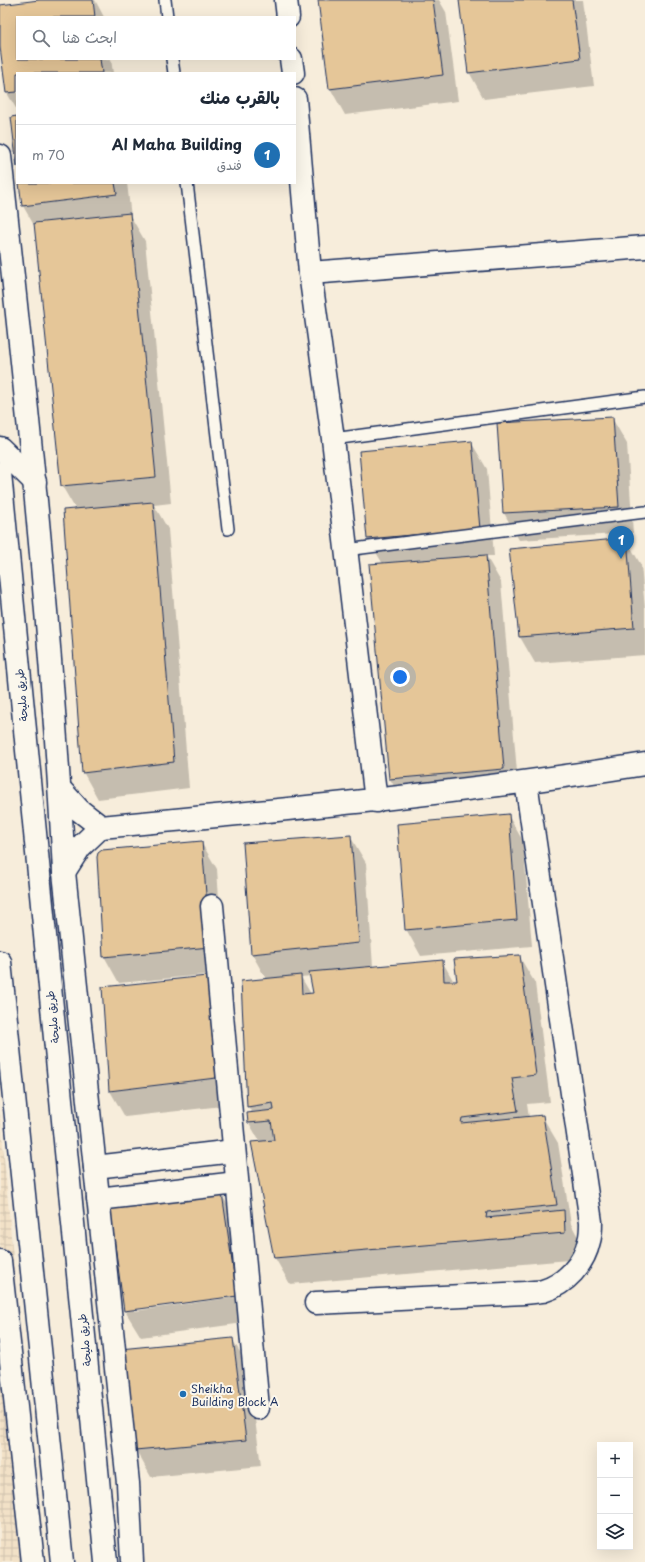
<!DOCTYPE html>
<html lang="ar">
<head>
<meta charset="utf-8">
<style>
	:root { --surface:#fff; --page:#f6f6f7; --text:#1f2937; --muted:#747a83; --line:#e0e1e3; --accent:#1f6fb2 }
	body { margin:0; font-family:"Playpen Sans","Playpen Sans Arabic",sans-serif; background:var(--page); color:var(--text); direction:rtl }
	.controls { position:absolute; right:12px; bottom:12px; display:grid; overflow:hidden; border-radius:0px; box-shadow:0 4px 16px #0002 }
	.controls button { width:36px; height:36px; display:grid; place-items:center; padding:0; border:0; border-bottom:1px solid var(--line); background:var(--surface); color:var(--text); font:20px sans-serif }
	.you { position:absolute; left:400px; top:677px; width:14px; height:14px; margin:-10px; border:3px solid #fff; border-radius:50%; background:#1a73e8; box-shadow:0 0 0 6px #1a73e833 }
	.badge { display:grid; place-items:center; width:26px; height:26px; border-radius:50%; background:var(--accent); color:#fff; font-size:13px; font-weight:700 }
	.pin { position:absolute; translate:-50% -33px; filter:drop-shadow(0 1px 2px #0008) }
	.pin::after { content:''; position:absolute; top:21px; width:14px; height:12px; background:inherit; clip-path:polygon(0 0,100% 0,50% 100%) }
	.list { margin:0; padding:0; list-style:none }
	h2 { display:flex; justify-content:space-between; align-items:center; height:52px; margin:0; padding:0 16px; font-size:17px }
	h2 small { font-size:13px; font-weight:400; color:var(--muted) }
	.list li { display:grid; grid-template-columns:26px 1fr auto; gap:12px; align-items:center; box-sizing:border-box; height:60px; padding:0 16px; border-top:1px solid var(--line) }
	.list b { display:block; font-size:15px; white-space:nowrap }
	.list p { margin:0; font-size:13px; white-space:nowrap; color:var(--muted) }
	.list em { font-size:13px; font-style:normal; color:var(--muted) }
	.icon { flex:none; width:22px; height:22px; fill:none; stroke:currentColor; stroke-width:2; stroke-linecap:round; stroke-linejoin:round }
	.map { position:relative; flex:none; width:645px; height:1562px; overflow:hidden; direction:ltr }
	.search { position:absolute; background:var(--surface); box-shadow:0 4px 16px #0002; left:16px; top:16px; width:280px; height:44px; display:flex; align-items:center; gap:10px; box-sizing:border-box; padding:0 14px; border-radius:0px; color:var(--muted); font-size:15px }
	.panel { position:absolute; background:var(--surface); box-shadow:0 4px 16px #0002; left:16px; top:72px; width:280px; height:112px; border-radius:0px; direction:rtl }
	.map>svg:first-child { display:block }
</style>
</head>
<body>
<div class="map">
<svg width="645" height="1562" viewBox="0 0 645 1562">
	<defs>
		<pattern id="industrial-grid" width="8" height="8" patternUnits="userSpaceOnUse"><rect width="8" height="8" fill="#f2e1c7"/><path d="M0 4h8M4 0v8" fill="none" stroke="#cfc1ad"/></pattern>
	</defs>
	<rect width="100%" height="100%" fill="#f7eddb"/>
	<filter id="ink" filterUnits="userSpaceOnUse"><feTurbulence type="fractalNoise" baseFrequency=".025" numOctaves="2"/><feDisplacementMap in="SourceGraphic" scale="8" xChannelSelector="R" yChannelSelector="G"/><feConvolveMatrix kernelMatrix="1 2 1 2 8 2 1 2 1" color-interpolation-filters="sRGB"/></filter>
	<g filter="url(#ink)">
		<polygon fill="url(#industrial-grid)" points="0,1112 40,1562 0,1562"/>
		<g fill="#0003" fill-rule="evenodd">
			<polygon points="47,0 95,0 104,17 17,17 17,59 111,59 113,73 17,73 17,110 7,93 0,39 0,6"/>
			<polygon points="319,0 439,0 446,12 458,101 345,115 330,88"/>
			<polygon points="460,0 583,0 594,86 484,99 469,72"/>
			<polygon points="20,183 127,183 131,217 145,241 171,503 154,505 168,529 189,788 98,799 83,772 76,510 62,486 35,227 23,206"/>
			<polygon points="612,418 627,444 633,533 519,540 504,513 498,424"/>
			<polygon points="471,442 487,469 494,556 486,556 501,582 519,796 405,805 390,779 383,564 368,539"/>
			<polygon points="626,539 641,565 645,609 645,655 535,663 520,637"/>
			<polygon points="508,815 523,841 532,946 421,956 406,929"/>
			<path d="M350,836L366,863L373,967L442,961L454,982H458L519,956L535,983L550,1102L527,1104L529,1118L542,1116L558,1143L571,1224L578,1237L580,1259L290,1284L275,1258L260,1142L249,1123L252,1113L248,1106L266,979L252,954ZM311,976L314,994H311L301,977Z"/>
			<polygon points="201,842 217,869 224,973 119,983 104,956"/>
			<polygon points="207,977 222,1003 231,1105 125,1117 110,1091 103,988"/>
			<path d="M221,1194L237,1220L251,1322L141,1337L125,1311L111,1209ZM241,1294L242,1296L135,1311V1309Z"/>
			<polygon points="232,1339 248,1365 261,1466 151,1477 136,1450 121,1350"/>
		</g>
		<g fill="#e5c698" stroke="#1b2f5e">
			<polygon points="39,0 93,0 95,17 17,17 17,59 100,59 102,73 17,73 17,92 6,93 0,47 0,5"/>
			<polygon points="318,0 433,0 443,75 329,89"/>
			<polygon points="459,0 572,0 580,59 468,73"/>
			<polygon points="17,116 17,167 11,117"/>
			<polygon points="19,183 115,183 117,194 22,206"/>
			<polygon points="130,213 156,477 61,486 34,223"/>
			<polygon points="613,417 619,507 503,513 497,423"/>
			<polygon points="472,441 480,529 367,539 359,451"/>
			<polygon points="153,502 174,762 82,773 63,510"/>
			<polygon points="627,538 634,628 519,637 509,549"/>
			<polygon points="486,555 504,769 389,779 369,564"/>
			<polygon points="509,814 517,920 405,930 397,824"/>
			<polygon points="351,835 359,943 251,954 243,843"/>
			<polygon points="202,841 210,947 103,957 97,857 98,853 102,850"/>
			<polygon points="520,955 536,1075 512,1078 518,1111 462,1118 461,1123 543,1115 557,1205 487,1212 486,1218 564,1210 565,1233 274,1258 251,1142 274,1140 271,1121 248,1123 247,1113 274,1110 273,1103 247,1107 241,981 301,975 302,994 313,993 309,972 443,960 444,981 457,981 454,959"/>
			<polygon points="207,976 216,1078 109,1091 102,987"/>
			<polygon points="222,1193 237,1296 124,1311 110,1208"/>
			<polygon points="233,1338 246,1440 135,1450 120,1349"/>
		</g>
		<g fill="none" stroke-linecap="round" stroke-linejoin="round">
			<defs>
				<g id="service">
					<polyline points="165,0 167,17"/>
					<polyline points="172,59 174,73"/>
					<polyline points="187,183 228,529"/>
					<polyline points="333,439 645,397"/>
					<polyline points="346,550 645,512"/>
				</g>
				<g id="minor">
					<polyline points="286,0 288,17"/>
					<polyline points="291,59 293,73"/>
					<polyline points="295,99 310,273 333,439 376,801"/>
					<polyline points="310,273 645,247"/>
					<polyline points="212,906 258,1408"/>
					<polyline points="95,1167 234,1151"/>
					<polyline points="98,1199 237,1183"/>
					<path d="M316,1303L525,1293C531,1292 537,1292 543,1291C566,1284 584,1264 589,1241C591,1235 591,1228 591,1222L526,782"/>
				</g>
				<g id="tertiary">
					<path d="M0,156C26,395 52,632 64,872L128,1483L132,1562"/>
					<polyline points="60,789 79,810 101,827"/>
					<path d="M64,872L80,847L101,827C283,810 465,793 645,764"/>
					<polyline points="0,1261 33,1562"/>
				</g>
				<g id="primary">
					<polyline points="0,448 35,482"/>
					<polyline points="0,473 106,1562"/>
					<polyline points="0,962 62,1562"/>
				</g>
			</defs>
			<use href="#service" stroke="#1b2f5e" stroke-width="14"/>
			<use href="#minor" stroke="#1b2f5e" stroke-width="25"/>
			<use href="#tertiary" stroke="#1b2f5e" stroke-width="25"/>
			<use href="#primary" stroke="#1b2f5e" stroke-width="25"/>
			<use href="#service" stroke="#fbf7ec" stroke-width="11"/>
			<use href="#minor" stroke="#fbf7ec" stroke-width="22"/>
			<use href="#tertiary" stroke="#fbf7ec" stroke-width="22"/>
			<use href="#primary" stroke="#fbf7ec" stroke-width="22"/>
		</g>
	</g>
	<circle fill="#1f6fb2" stroke="#fbf7ec" stroke-width="1.5" cx="183" cy="1394" r="4"/>
	<g text-anchor="middle" dominant-baseline="central" stroke-width="4" stroke-linejoin="round" paint-order="stroke">
		<g font-size="11" fill="#1b2f5e" stroke="#fbf7ec">
			<text transform="translate(21 695) rotate(-95)">طريق مليحة</text>
			<text transform="translate(52 1017) rotate(-96)">طريق مليحة</text>
			<text transform="translate(84 1340) rotate(-96)">طريق مليحة</text>
		</g>
		<g font-size="11" fill="#1b2f5e" stroke="#fbf7ec" text-anchor="start">
			<text x="191" y="1388">Sheikha<tspan x="191" dy="13">Building Block A</tspan></text>
		</g>
	</g>
</svg>
<div class="controls">
<button>+</button>
<button>−</button>
<button><svg class="icon" aria-label="layers" viewBox="0 0 24 24"><path d="M12 4l9 5-9 5-9-5zM3 14l9 5 9-5"/></svg></button>
</div>
<div class="you"></div>
<div class="pin badge" style="left:621px;top:559px">1</div>
<div class="search"><svg class="icon" aria-label="search" viewBox="0 0 24 24"><circle cx="10" cy="10" r="6"/><path d="M15 15l6 6"/></svg>ابحث هنا</div>
<section class="panel">
<h2>بالقرب منك<small></small></h2>
<ul class="list">
<li><span class="badge">1</span><div><b>Al Maha Building</b><p>فندق</p></div><em>70 m</em></li>
</ul>
</section>
</div>
</body>
</html>
